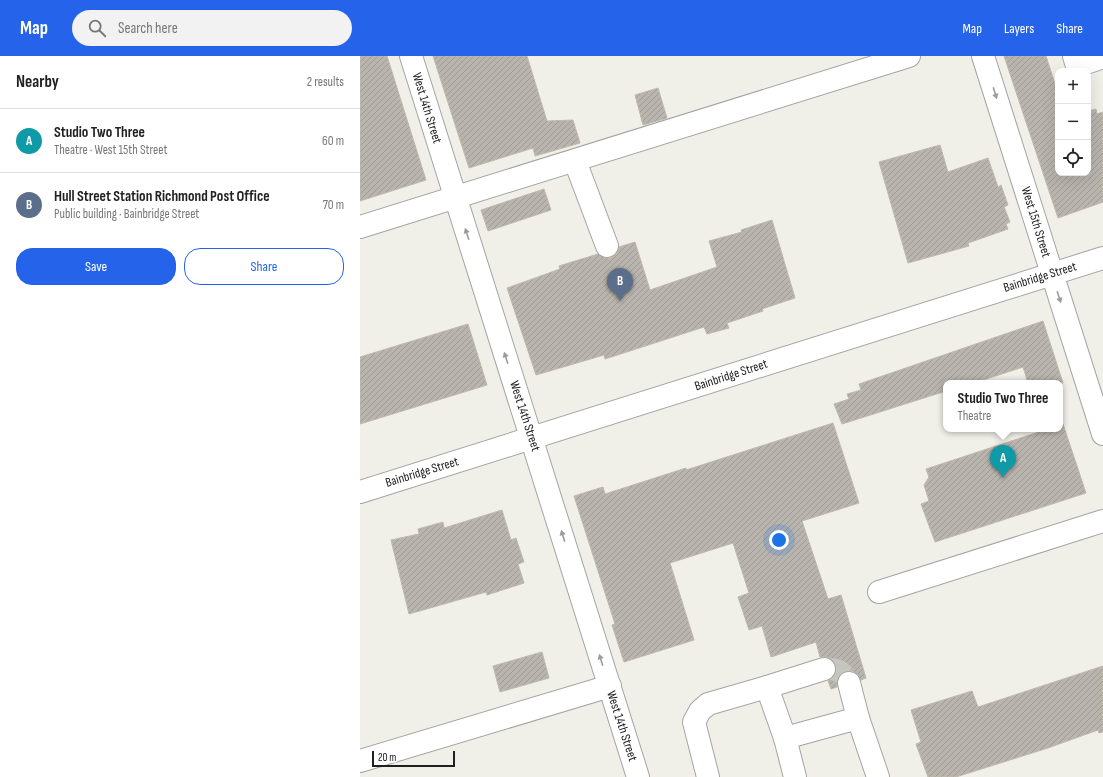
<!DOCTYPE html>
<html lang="en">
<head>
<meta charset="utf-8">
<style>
	:root { --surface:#fff; --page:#f2f2f2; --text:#222; --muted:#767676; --line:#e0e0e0; --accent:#2563eb }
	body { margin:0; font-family:"Sofia Sans Condensed",sans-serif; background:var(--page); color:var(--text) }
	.controls { position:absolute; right:12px; top:12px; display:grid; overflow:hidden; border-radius:8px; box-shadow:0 4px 16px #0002 }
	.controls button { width:36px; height:36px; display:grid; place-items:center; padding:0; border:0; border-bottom:1px solid var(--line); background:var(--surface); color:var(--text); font:20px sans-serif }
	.scale { position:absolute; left:12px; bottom:10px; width:83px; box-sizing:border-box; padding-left:4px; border:2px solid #202020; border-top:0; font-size:11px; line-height:14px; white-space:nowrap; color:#202020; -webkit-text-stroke:3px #fff; paint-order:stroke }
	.you { position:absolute; left:419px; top:484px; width:14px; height:14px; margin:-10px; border:3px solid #fff; border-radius:50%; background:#1a73e8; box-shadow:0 0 0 6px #1a73e833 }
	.badge { display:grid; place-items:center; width:26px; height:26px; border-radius:50%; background:var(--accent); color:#fff; font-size:13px; font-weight:700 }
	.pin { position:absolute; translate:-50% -33px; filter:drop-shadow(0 1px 2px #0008) }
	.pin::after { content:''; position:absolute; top:21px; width:14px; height:12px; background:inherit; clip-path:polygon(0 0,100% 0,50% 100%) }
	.popup { position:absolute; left:583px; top:324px; width:120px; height:52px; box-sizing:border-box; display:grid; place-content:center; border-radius:8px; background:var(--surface); filter:drop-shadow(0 1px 3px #0005); font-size:13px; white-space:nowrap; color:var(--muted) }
	.popup b { font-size:15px; color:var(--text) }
	.popup::after { content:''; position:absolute; left:50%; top:100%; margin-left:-8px; border:8px solid transparent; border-top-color:var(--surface) }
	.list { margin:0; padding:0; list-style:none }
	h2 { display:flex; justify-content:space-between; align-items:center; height:52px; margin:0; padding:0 16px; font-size:17px }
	h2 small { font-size:13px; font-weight:400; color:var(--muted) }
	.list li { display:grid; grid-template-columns:26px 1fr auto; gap:12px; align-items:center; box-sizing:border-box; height:64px; padding:0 16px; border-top:1px solid var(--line) }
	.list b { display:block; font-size:15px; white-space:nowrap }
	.list p { margin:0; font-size:13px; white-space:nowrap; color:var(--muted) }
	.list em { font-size:13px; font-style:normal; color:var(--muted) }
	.actions { display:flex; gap:8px; padding:12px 16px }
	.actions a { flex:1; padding:9px 0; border:1px solid var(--accent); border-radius:16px; text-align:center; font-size:14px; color:var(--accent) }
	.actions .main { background:var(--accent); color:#fff }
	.icon { flex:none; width:22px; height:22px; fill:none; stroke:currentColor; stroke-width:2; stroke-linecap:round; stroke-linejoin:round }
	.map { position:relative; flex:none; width:743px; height:721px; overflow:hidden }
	header { display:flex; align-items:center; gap:24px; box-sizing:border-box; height:56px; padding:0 20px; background:var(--accent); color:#fff }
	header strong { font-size:19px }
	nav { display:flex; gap:22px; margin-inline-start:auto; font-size:14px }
	.search { width:280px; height:36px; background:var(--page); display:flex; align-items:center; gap:10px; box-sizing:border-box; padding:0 14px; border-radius:22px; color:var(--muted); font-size:15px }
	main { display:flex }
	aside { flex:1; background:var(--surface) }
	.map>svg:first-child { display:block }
</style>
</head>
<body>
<header>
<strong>Map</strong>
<div class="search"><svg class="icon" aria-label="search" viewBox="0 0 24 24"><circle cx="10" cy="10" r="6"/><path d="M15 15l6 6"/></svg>Search here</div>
<nav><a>Map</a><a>Layers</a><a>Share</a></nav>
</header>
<main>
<aside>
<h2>Nearby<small>2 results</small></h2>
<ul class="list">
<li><span class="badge" style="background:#0f9aa8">A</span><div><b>Studio Two Three</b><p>Theatre · West 15th Street</p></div><em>60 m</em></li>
<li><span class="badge" style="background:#5c6f8a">B</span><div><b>Hull Street Station Richmond Post Office</b><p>Public building · Bainbridge Street</p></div><em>70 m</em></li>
</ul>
<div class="actions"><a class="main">Save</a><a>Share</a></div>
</aside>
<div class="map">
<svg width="743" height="721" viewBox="0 0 743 721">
	<defs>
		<pattern id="building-hatch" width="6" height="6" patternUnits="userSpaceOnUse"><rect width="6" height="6" fill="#b9b5ae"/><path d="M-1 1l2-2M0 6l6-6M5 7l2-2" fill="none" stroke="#9f9b95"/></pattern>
	</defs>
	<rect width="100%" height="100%" fill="#f0efe8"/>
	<g fill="url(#building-hatch)" stroke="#c0b9ab">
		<polygon points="0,0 27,0 66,124 0,145"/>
		<polygon points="73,0 167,0 187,65 213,64 220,87 175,100 173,92 109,112"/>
		<polygon points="644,0 686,0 698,37 698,117 728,117 728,55 736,53 737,58 743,56 743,146 698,162"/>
		<polygon points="298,32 307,62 283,69 275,39"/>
		<polygon points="580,89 588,116 628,102 638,131 641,129 648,149 644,151 650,166 646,168 648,173 608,187 609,190 548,207 519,106"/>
		<polygon points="184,133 191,154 128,175 121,154"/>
		<polygon points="412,164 435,242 402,253 403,255 367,267 369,272 347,278 344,271 245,303 244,299 176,319 147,232 200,213 199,210 238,198 245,202 251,202 257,198 259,191 275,186 290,234 357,211 349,185 382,176 381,174"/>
		<polygon points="683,265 703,327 668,327 663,311 614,327 586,327 586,335 482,368 474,348 489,343 487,338 501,334 499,328"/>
		<polygon points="108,268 127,329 0,368 0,301"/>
		<polygon points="473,367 499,447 442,465 468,543 481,539 506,622 501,624 498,619 493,615 486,615 481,618 477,623 477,631 471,633 468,625 473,621 476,616 476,609 473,604 467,601 460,601 456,586 411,601 402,570 389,574 378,541 389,537 373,487 310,507 334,584 264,606 252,569 255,568 214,440 243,431 245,438 326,412 326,414"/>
		<polygon points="703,368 726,437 575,486 561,448 569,445 564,429 569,421 566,413 688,373 700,373 700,369"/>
		<polygon points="142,454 151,484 156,482 164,506 158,508 164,527 127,539 126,536 49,558 31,484 59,478 58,473 83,466 84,472"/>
		<polygon points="182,596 189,622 140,636 133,610"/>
		<polygon points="743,610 743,676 739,677 738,674 688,692 596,721 568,721 556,688 561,686 551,654 612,635 618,651"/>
	</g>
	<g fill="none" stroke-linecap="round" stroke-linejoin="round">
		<path stroke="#c6c6c0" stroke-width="22" stroke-dasharray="22 11" stroke-linecap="butt" d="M464,613C477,612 484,616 489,627"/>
		<defs>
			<g id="minor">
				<polyline points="51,0 278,721"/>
				<polyline points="623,0 743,378"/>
				<polyline points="714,0 717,10 743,1"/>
				<polyline points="215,105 247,190"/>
				<polyline points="0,171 549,0"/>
				<polyline points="0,436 743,202"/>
				<polyline points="519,536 743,465"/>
				<polyline points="489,627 498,662"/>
				<polyline points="407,631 464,613"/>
				<polyline points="425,682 498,662 518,721"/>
				<polyline points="0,705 250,630"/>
				<polyline points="348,721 334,666 340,655 348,648 407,631 425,682 435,721"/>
			</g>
		</defs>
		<use href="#minor" stroke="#a4a4a4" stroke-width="24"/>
		<use href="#minor" stroke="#fff" stroke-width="22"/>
	</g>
	<defs><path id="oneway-solid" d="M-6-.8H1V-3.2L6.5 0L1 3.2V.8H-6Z"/></defs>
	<g fill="#9b9b9b">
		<use href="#oneway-solid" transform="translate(635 37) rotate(73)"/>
		<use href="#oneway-solid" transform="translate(107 178) rotate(-108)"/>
		<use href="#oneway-solid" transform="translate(699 241) rotate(72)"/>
		<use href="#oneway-solid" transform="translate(146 302) rotate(-108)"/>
		<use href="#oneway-solid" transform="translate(203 480) rotate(-107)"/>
		<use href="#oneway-solid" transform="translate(241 604) rotate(-107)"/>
	</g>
	<g text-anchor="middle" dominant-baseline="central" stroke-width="3" stroke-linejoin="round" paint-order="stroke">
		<g font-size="13" fill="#202020" stroke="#fff">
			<text transform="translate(67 52) rotate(73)">West 14th Street</text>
			<text transform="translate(676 166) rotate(73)">West 15th Street</text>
			<text transform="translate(680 221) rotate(-17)">Bainbridge Street</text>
			<text transform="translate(371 319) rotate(-18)">Bainbridge Street</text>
			<text transform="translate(165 360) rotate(72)">West 14th Street</text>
			<text transform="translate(62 416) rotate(-17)">Bainbridge Street</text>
			<text transform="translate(262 670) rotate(72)">West 14th Street</text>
		</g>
	</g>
</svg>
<div class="controls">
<button>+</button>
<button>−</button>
<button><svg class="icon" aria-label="locate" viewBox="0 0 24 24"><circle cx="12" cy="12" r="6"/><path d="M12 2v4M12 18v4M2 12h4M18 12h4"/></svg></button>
</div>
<div class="scale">20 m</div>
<div class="you"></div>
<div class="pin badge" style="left:643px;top:422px;background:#0f9aa8">A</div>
<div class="popup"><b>Studio Two Three</b>Theatre</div>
<div class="pin badge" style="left:260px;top:245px;background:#5c6f8a">B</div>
</div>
</main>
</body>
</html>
